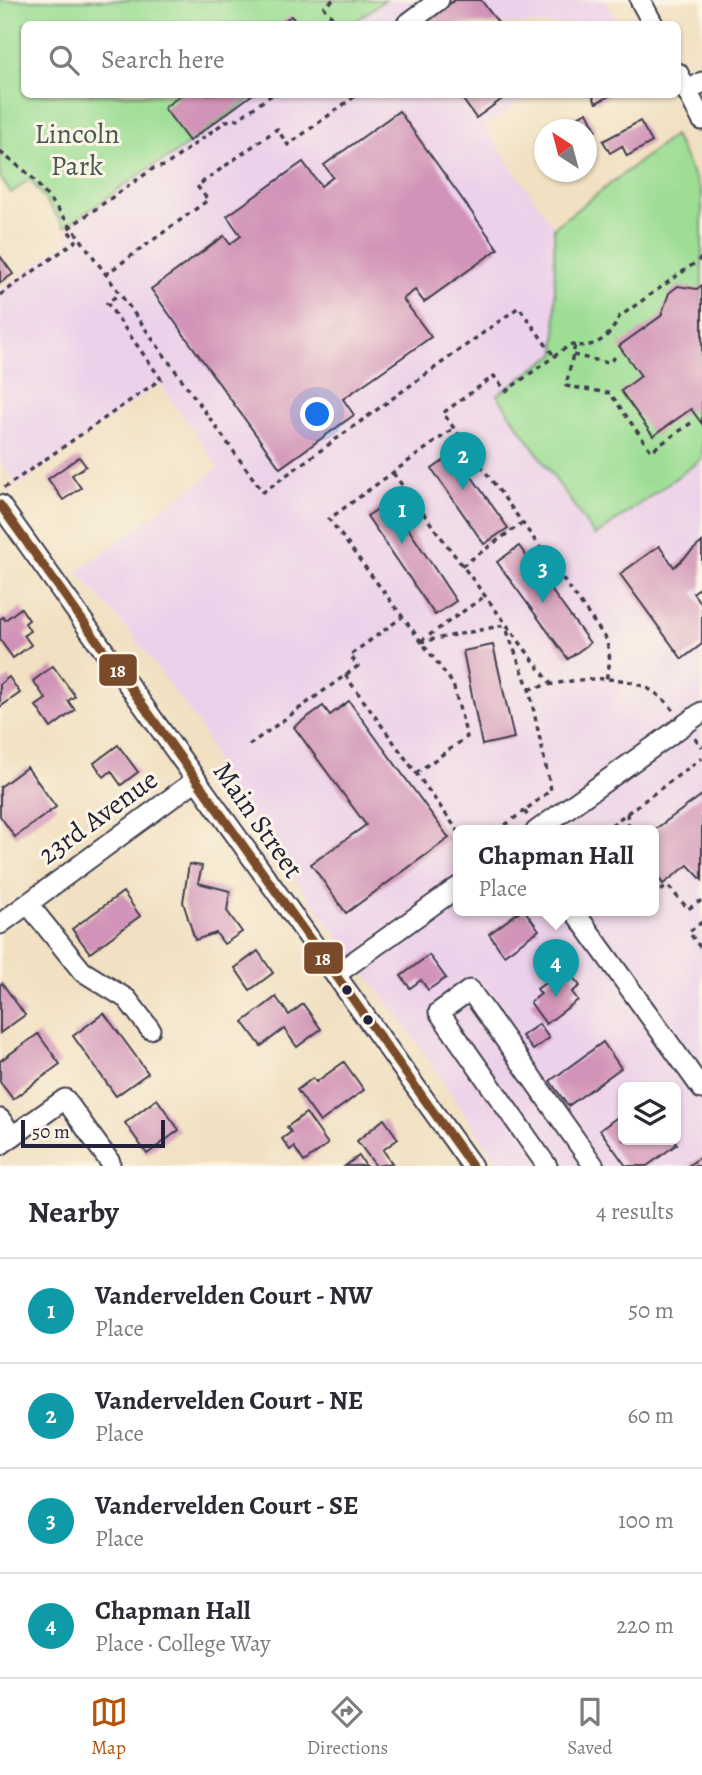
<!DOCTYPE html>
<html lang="en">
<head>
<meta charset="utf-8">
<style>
	:root { --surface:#fff; --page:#f2f2f3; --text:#2b2b33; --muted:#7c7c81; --line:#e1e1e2; --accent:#b45309 }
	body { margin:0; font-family:Alegreya,serif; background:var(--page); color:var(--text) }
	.controls { position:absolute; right:21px; bottom:21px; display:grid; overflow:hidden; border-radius:10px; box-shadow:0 2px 5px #0004 }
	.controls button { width:63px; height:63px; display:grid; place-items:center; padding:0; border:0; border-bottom:2px solid var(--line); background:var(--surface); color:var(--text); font:35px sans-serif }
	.compass { position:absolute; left:534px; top:119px; width:63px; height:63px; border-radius:50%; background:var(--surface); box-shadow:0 2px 5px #0004; rotate:324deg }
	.scale { position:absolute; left:21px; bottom:18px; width:144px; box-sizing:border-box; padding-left:7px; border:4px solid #22223b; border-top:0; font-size:19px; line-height:24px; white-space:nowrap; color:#22223b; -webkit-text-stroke:5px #fcf5e5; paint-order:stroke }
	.you { position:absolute; left:318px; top:415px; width:24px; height:24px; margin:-18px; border:5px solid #fff; border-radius:50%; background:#1a73e8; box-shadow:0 0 0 10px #1a73e833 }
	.badge { display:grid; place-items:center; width:46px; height:46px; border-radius:50%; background:var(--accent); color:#fff; font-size:23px; font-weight:700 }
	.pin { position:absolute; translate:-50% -58px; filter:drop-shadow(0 2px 4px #0008) }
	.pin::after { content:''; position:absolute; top:37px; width:24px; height:21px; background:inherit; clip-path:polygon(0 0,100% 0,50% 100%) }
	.popup { position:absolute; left:453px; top:825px; width:206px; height:91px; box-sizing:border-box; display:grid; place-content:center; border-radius:10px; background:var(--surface); filter:drop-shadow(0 2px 5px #0005); font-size:23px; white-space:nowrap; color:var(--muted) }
	.popup b { font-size:26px; color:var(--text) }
	.popup::after { content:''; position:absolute; left:50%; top:100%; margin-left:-14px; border:14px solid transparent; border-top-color:var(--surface) }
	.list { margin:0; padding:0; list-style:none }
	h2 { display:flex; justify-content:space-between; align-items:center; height:91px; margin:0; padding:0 28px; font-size:30px }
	h2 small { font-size:23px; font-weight:400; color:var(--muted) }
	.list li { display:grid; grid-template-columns:46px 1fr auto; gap:21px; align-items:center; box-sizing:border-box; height:105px; padding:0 28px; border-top:2px solid var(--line) }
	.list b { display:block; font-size:26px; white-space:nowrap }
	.list p { margin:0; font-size:23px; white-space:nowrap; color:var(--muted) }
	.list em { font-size:23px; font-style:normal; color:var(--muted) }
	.icon { flex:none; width:38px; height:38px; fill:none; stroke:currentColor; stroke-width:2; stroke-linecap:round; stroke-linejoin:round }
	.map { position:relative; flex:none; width:702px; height:1166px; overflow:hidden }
	.search { position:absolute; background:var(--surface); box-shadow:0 2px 5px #0004; left:21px; right:21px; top:21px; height:77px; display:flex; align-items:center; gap:18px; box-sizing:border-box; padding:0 24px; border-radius:10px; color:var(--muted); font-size:26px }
	.sheet { height:511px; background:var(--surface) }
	nav { display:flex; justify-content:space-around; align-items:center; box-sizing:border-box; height:98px; border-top:2px solid var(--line); background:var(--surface); font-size:19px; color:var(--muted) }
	nav a { display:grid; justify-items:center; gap:4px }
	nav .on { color:var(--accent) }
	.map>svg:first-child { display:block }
</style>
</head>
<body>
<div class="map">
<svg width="702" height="1166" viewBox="0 0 702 1166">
	<rect width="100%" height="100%" fill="#fcf5e5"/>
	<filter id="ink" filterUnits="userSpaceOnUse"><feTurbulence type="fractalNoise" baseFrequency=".0143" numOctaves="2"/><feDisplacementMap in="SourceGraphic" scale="14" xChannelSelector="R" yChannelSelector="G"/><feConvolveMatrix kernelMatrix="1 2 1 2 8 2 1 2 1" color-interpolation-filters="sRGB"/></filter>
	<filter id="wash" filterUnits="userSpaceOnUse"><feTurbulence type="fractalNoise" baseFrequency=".00686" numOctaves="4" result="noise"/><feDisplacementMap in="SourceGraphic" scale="28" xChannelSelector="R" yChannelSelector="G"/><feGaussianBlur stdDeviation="1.57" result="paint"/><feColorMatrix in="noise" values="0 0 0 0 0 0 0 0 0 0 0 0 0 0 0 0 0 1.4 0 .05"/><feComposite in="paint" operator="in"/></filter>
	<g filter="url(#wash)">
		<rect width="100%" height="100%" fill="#f1e0c1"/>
		<g fill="#ecd1ea" fill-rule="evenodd">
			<polygon points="385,0 605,0 618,24 351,24"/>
			<path d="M256,95H530L484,127L554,227L556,353L497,395L595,535L702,459V1166H500L415,1040L284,865L224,790L210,747L199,725L134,637L77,571L219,468L160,383L17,487L0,461V289L72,238L65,227L152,166L167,159ZM458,831H654V911H458ZM623,1087H676V1140H623Z"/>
		</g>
		<g fill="#9dde94" stroke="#608068" stroke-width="2">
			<polygon points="0,0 385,0 351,24 24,24 24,94 256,95 167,159 152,166 65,227 30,179 11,193 0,177"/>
			<polygon points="674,135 702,193 702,459 595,536 497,395 556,353 554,227"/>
		</g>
		<g id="blocks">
			<g fill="#d193b7">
				<polygon points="455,0 481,0 499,24 421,24"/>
				<polygon points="291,16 298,24 279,24"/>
				<polygon points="182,94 253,94 189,141 164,108"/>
				<polygon points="459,94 509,94 476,118"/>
				<polygon points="592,94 613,94 596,103"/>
				<polygon points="399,111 498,249 424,302 415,290 403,299 431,337 343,399 354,415 280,468 151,289 224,236 230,244 241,236 227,216 303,162 321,186 333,177 324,165"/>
				<polygon points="587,112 596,130 586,135 586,130 566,130 563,124"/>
				<polygon points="640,121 652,142 627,156 622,146 610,153 603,141"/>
				<polygon points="0,256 13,274 0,283"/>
				<polygon points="702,285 702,424 691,409 653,436 621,391 641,376 619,346 661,316 669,293 678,286 697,289"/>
				<polygon points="455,453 508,528 484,544 432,469"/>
				<polygon points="79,457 86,466 72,475 81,488 63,500 48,479"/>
				<polygon points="390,501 456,601 435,615 367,516"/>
				<polygon points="702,542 702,586 693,593 702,605 702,644 682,659 620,574 659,546 674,567"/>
				<polygon points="519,546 590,643 568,659 497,562"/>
				<polygon points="21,608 29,620 25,623 30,631 24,635 31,645 13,658 0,640 0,619 3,617 5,620"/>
				<polygon points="493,645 514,738 482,745 463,651"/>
				<polygon points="53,666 75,696 68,701 75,710 51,728 36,706 46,699 33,681"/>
				<polygon points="9,677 20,693 0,707 0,684"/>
				<polygon points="349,701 449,838 346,913 311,864 366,825 294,727 323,706 330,715"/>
				<polygon points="118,745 138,772 121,785 111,771 104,777 94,763"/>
				<polygon points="27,767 56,807 15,837 0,816 0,787"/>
				<polygon points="702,795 702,880 688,865 663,884 654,871 654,830"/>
				<polygon points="189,864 202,866 198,883 230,891 227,911 242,932 224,944 216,933 195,940 183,902"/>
				<polygon points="123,892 140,916 90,953 72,929"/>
				<polygon points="520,911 525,911 539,930 504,955 489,934"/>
				<polygon points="258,951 273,973 250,990 235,968"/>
				<polygon points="429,955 446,978 428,990 421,980 410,988 401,976"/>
				<polygon points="566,968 580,986 572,992 578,1000 546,1024 530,1002 541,994 537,989"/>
				<polygon points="2,983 25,1015 0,1033 0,985"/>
				<polygon points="276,997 289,1015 303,1004 321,1029 297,1047 284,1029 261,1046 243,1022"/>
				<polygon points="104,1013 148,1073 116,1096 73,1036"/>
				<polygon points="539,1024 549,1038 533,1050 522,1036"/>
				<polygon points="38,1034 60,1064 13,1099 0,1082 0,1061"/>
				<polygon points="603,1042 621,1068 568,1106 550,1081"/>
				<polygon points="344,1062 364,1090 320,1122 297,1090 313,1078 316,1082"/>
				<polygon points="157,1099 179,1130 147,1154 125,1123"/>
				<polygon points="306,1113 328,1144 304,1162 294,1147 290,1150 282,1139 291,1132 287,1127"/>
				<polygon points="623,1113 623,1140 674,1140 677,1144 647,1166 626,1166 600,1130"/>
				<polygon points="384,1119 398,1139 383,1150 392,1163 376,1166 357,1141"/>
				<polygon points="359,1156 366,1166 345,1166"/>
				<polygon points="702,1156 702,1166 688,1166"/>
			</g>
		</g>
	</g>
	<g filter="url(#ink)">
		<use href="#blocks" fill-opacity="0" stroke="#413e4f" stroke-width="2"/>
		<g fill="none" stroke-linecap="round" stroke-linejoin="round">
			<defs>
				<g id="minor">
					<polyline points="640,0 653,24"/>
					<polyline points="407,24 439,0"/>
					<polyline points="678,73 702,120"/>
					<polyline points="687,92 702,82"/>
					<polyline points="0,505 472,1166"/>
					<polyline points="536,831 702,712"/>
					<polyline points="28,904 82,971 127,999 150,1029"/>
					<polyline points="574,911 702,1089"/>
					<polyline points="0,924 196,780"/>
					<polyline points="335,975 458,887"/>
					<polyline points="0,1119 13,1136"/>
					<polyline points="0,1145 65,1099 110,1162"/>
					<polyline points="547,1166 439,1012 470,990 594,1166"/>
				</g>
			</defs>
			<use href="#minor" stroke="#413e4f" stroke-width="23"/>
			<g stroke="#413e4f" stroke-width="3.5" stroke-dasharray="5 5" stroke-linecap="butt">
				<polyline points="333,0 324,7 337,24"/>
				<polyline points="0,152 30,175 71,226 263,492 519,307 554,356"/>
				<polyline points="105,275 208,200 197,186 277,129 288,145 358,94"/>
				<polyline points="0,295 76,241 67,229 154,168 165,166 226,121 238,119 273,94"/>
				<polyline points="575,345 570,345 506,391 494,376 443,413 607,640 610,661 606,680"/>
				<polyline points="573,355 608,363 619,354"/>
				<path d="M691,423L651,451L610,393L566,386L575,345C596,349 611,336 619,317L702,258"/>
				<polyline points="393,473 551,684"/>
				<polyline points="4,488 161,379 107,303 118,295"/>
				<polyline points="462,566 522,523"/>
				<polyline points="507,631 529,689 551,790 524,811 528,816"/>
				<polyline points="421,641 485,596"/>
				<polyline points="420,642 505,625"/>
				<polyline points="345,675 458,831"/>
				<path d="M529,689C575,679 640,665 673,710"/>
				<polyline points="695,738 702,747"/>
				<polyline points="249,745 358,666 350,655 401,618"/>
				<polyline points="416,773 467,737 453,684 329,519 454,428"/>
				<polyline points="627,813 629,831"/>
				<polyline points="497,831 524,811"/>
				<polyline points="603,831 702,758"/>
				<polyline points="654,888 657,893 668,886 688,909 702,900"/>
				<polyline points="702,922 689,932 702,950"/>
			</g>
			<use href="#minor" stroke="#fff" stroke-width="19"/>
			<defs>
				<polyline id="bus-1" points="0,505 472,1166"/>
			</defs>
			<use href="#bus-1" stroke="#fcf5e5" stroke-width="14"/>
			<use href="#bus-1" stroke="#7a4b2a" stroke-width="9"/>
		</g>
	</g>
	<g fill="#22223b" stroke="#fcf5e5" stroke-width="2.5">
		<circle cx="347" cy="990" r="6"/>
		<circle cx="368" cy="1020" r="6"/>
	</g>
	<g text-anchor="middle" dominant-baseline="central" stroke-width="6" stroke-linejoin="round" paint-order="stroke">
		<g font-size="28" fill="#475a56" stroke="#fcf5e5">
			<text x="77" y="134">Lincoln<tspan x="77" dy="32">Park</tspan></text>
		</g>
		<g font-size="28" fill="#22223b" stroke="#fcf5e5">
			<text transform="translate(98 817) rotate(-36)">23rd Avenue</text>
			<text transform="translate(258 820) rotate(55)">Main Street</text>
		</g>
	</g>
	<g stroke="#fcf5e5" stroke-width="2.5">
		<rect x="98" y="653" width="40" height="34" rx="7" fill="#7a4b2a"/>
		<rect x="303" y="941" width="41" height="34" rx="7" fill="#7a4b2a"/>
	</g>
	<g font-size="19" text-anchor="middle" font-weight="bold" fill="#fff">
		<text x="118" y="677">18</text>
		<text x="323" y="965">18</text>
	</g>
</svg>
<div class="controls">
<button><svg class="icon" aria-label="layers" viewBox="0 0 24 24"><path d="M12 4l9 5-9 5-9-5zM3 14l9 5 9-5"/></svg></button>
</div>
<svg class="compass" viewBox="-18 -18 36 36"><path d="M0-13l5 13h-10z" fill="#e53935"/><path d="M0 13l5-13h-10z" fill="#7c7c81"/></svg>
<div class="scale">50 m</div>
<div class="you"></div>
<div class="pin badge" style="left:402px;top:544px;background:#0f9aa8">1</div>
<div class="pin badge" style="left:463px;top:490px;background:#0f9aa8">2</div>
<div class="pin badge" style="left:543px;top:603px;background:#0f9aa8">3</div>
<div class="pin badge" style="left:556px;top:997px;background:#0f9aa8">4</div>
<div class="popup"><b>Chapman Hall</b>Place</div>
<div class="search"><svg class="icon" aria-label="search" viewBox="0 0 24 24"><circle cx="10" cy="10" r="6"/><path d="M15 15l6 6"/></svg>Search here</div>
</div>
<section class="sheet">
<h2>Nearby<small>4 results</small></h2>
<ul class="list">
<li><span class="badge" style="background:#0f9aa8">1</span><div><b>Vandervelden Court - NW</b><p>Place</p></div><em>50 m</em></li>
<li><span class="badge" style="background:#0f9aa8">2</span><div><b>Vandervelden Court - NE</b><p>Place</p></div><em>60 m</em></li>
<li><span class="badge" style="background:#0f9aa8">3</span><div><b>Vandervelden Court - SE</b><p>Place</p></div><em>100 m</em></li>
<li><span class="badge" style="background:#0f9aa8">4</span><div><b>Chapman Hall</b><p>Place · College Way</p></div><em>220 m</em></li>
</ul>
</section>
<nav>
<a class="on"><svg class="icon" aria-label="map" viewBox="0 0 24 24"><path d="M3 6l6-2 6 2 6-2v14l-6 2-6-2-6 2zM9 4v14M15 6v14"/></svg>Map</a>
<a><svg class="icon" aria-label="directions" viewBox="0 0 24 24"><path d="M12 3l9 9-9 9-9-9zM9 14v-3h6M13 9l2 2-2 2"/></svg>Directions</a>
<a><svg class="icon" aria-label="saved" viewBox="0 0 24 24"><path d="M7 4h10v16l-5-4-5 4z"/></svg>Saved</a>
</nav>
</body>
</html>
